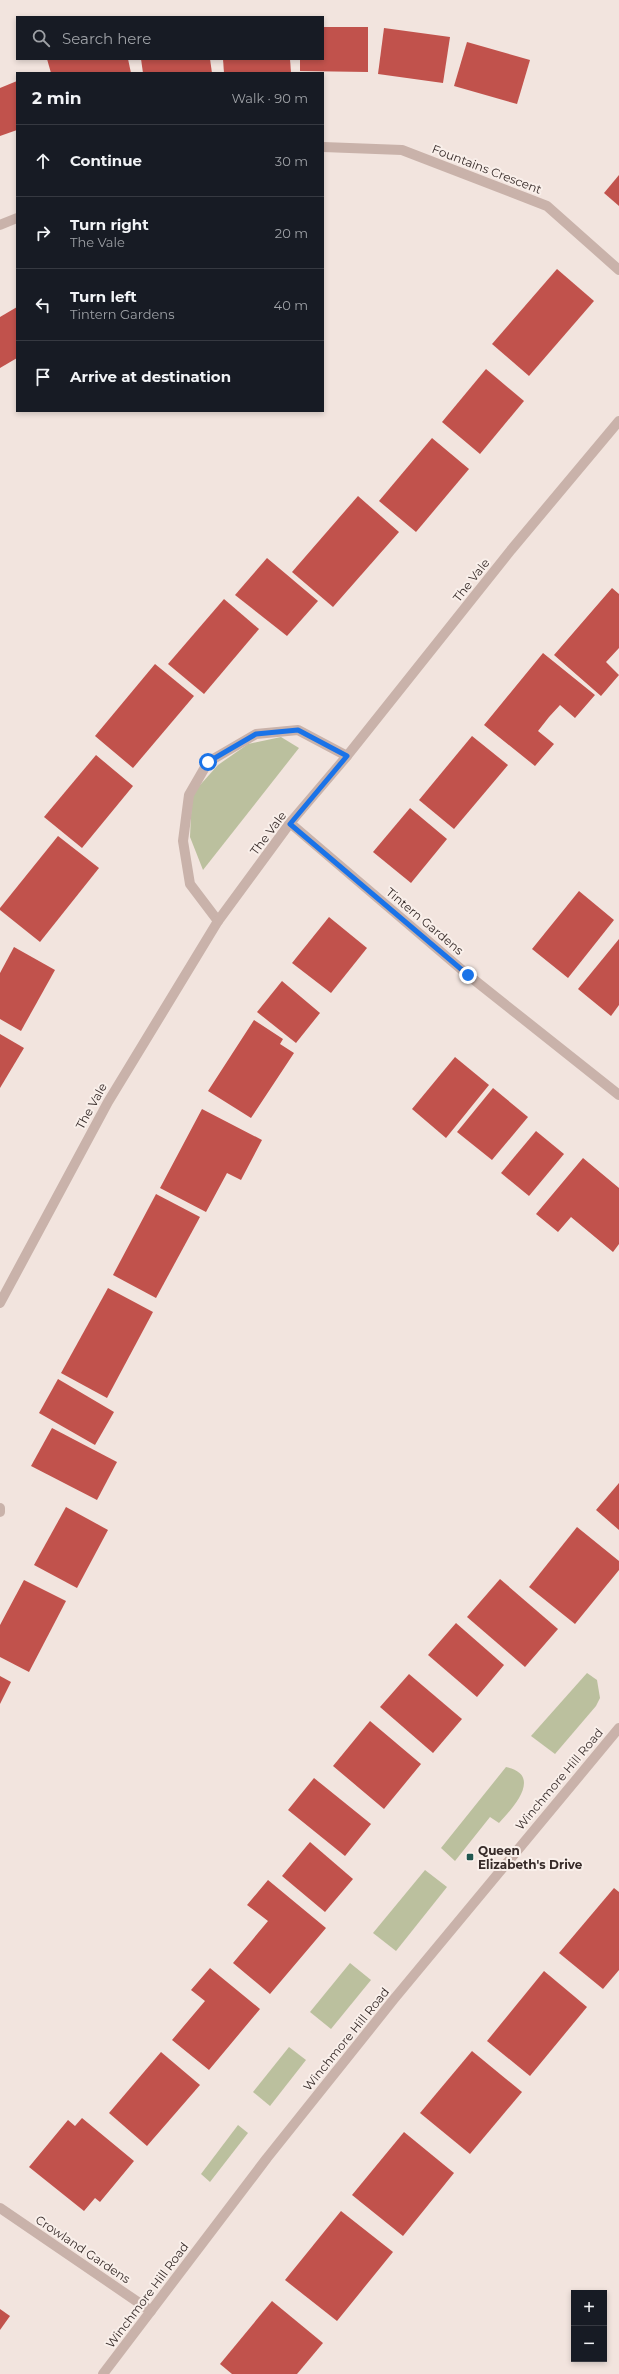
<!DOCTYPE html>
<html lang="en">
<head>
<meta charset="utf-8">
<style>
	:root { --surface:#171b24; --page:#242831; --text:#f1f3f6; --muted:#9ea1a6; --line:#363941 }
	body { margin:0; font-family:Montserrat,sans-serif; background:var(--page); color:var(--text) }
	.controls { position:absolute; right:12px; bottom:12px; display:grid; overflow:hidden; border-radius:0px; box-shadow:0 2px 6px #0003 }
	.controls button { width:36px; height:36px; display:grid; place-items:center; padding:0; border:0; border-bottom:1px solid var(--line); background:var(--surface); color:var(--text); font:20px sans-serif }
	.stop { position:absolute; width:12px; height:12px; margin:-9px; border:3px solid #1a73e8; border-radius:50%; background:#fff }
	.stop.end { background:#1a73e8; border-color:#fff; box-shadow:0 1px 4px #0008 }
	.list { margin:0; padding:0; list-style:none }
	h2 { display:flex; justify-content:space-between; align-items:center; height:52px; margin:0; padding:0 16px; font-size:17px }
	h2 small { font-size:13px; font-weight:400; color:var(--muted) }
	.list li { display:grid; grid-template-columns:26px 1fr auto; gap:12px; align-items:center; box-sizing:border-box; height:72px; padding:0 16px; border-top:1px solid var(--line) }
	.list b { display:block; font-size:15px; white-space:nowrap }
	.list p { margin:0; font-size:13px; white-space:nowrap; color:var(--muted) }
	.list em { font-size:13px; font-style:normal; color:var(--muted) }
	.icon { flex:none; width:22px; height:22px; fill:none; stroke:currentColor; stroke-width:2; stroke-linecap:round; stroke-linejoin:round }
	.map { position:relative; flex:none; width:619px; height:2374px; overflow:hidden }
	.search { position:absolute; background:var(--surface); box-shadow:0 2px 6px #0003; left:16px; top:16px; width:308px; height:44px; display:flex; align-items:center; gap:10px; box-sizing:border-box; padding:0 14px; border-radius:0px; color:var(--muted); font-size:15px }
	.panel { position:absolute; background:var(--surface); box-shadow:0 2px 6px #0003; left:16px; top:72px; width:308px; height:340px; border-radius:0px }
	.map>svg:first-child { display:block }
</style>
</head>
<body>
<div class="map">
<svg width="619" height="2374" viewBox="0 0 619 2374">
	<rect width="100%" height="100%" fill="#f2e4de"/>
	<g fill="#bbc09e">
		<polygon points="281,737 299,748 203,870 190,837 192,794 218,765 248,744"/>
		<polygon points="587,1673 597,1680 600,1698 596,1706 555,1754 531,1736"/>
		<path d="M506,1767C544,1775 512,1809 499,1823L490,1817L455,1861L441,1848Z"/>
		<polygon points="425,1870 447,1887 396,1951 373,1933"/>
		<polygon points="350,1963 371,1980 331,2029 310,2012"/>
		<polygon points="289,2047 306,2060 270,2106 253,2092"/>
		<polygon points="238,2125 248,2133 210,2182 201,2174"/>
	</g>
	<g fill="#c1524c">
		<polygon points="323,27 368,27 368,72 300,71 300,59 323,59"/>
		<polygon points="384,28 450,37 443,83 378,74"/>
		<polygon points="467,42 530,60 517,104 454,86"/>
		<polygon points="47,59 128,59 131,73 51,73"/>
		<polygon points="141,59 210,59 212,73 143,73"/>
		<polygon points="223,59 290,59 291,73 224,73"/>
		<polygon points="17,81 17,130 0,136 0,88"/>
		<polygon points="619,175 619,206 604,193"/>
		<polygon points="557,269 594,301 529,376 492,344"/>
		<polygon points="17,307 17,358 0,368 0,317"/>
		<polygon points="486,369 524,401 480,454 442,422"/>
		<polygon points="432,438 469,469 416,532 379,501"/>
		<polygon points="358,496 399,532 333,607 292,572"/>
		<polygon points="267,558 318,601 287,636 235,595"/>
		<polygon points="612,588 619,594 619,648 606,662 619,675 601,696 554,655"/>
		<polygon points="224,599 259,629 204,694 168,664"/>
		<polygon points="543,653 595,695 575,718 560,705 549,717 538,731 554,744 535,766 484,725"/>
		<polygon points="155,664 194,696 133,768 95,736"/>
		<polygon points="472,736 508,765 454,829 419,800"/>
		<polygon points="96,755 133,786 82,848 44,817"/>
		<polygon points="410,808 447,839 411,883 373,852"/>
		<polygon points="58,836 99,868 40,942 0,910 0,908"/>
		<polygon points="579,891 614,920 568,978 532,949"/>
		<polygon points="329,917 367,948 331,993 292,963"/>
		<polygon points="619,939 619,1005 611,1016 578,989"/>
		<polygon points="14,947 55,970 21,1031 0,1019 0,973"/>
		<polygon points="282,981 320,1013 296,1043 257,1012"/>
		<polygon points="254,1020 283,1039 280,1044 294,1053 251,1118 208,1091"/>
		<polygon points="0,1034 24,1048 0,1088"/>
		<polygon points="455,1057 489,1085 446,1138 412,1109"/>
		<polygon points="493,1088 528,1117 492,1160 457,1132"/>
		<polygon points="202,1109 262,1140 241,1180 227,1173 206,1212 160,1188"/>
		<polygon points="536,1131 564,1154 529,1196 501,1173"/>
		<polygon points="583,1158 619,1188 619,1244 613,1252 571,1217 558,1232 536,1214"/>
		<polygon points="156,1194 200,1217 156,1298 113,1275"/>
		<polygon points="108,1288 153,1312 107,1398 61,1373"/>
		<polygon points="58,1379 114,1412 95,1445 39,1413"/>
		<polygon points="52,1428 117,1462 97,1500 31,1466"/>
		<polygon points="619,1483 619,1530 596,1510"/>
		<polygon points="66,1507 108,1530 77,1588 34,1565"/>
		<polygon points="577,1527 619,1561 619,1570 575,1624 529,1587"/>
		<polygon points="500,1579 558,1629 525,1667 467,1617"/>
		<polygon points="24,1580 66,1601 29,1672 0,1657 0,1625"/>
		<polygon points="456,1623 504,1665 477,1697 428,1655"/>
		<polygon points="409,1674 462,1719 433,1753 380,1707"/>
		<polygon points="0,1676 11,1682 0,1704"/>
		<polygon points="370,1721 421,1764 384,1809 333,1766"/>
		<polygon points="314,1778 371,1824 345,1856 288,1810"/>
		<polygon points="310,1842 353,1879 325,1912 282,1876"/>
		<polygon points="268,1880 326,1928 270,1994 233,1963 268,1921 247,1905"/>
		<polygon points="614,1888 619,1892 619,1970 603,1989 559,1953"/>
		<polygon points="210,1968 260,2009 209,2070 172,2040 205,2001 191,1990"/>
		<polygon points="544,1971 587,2007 530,2076 487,2041"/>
		<polygon points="472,2051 522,2092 470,2154 420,2113"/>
		<polygon points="161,2052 200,2085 147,2146 109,2113"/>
		<polygon points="82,2118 134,2161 100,2202 95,2198 84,2211 29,2167 68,2120 75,2126"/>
		<polygon points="404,2132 454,2173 403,2236 352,2195"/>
		<polygon points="341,2211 393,2252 337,2321 285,2280"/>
		<polygon points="272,2301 323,2343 297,2374 232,2374 220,2364"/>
		<polygon points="0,2309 10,2316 0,2330"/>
	</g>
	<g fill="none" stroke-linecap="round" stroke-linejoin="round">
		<g stroke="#c9b2aa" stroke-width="10">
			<polyline points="323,147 402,150 547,206 619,270"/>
			<polyline points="0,225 17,218"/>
			<polyline points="290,823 468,975 619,1095"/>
			<polyline points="218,921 190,884 183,841 189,795 208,762 256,734 298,730 347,756"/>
			<polyline points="0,1303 108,1102 218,921 290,823 347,756 511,550 619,421"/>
			<polyline points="0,1508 0,1512"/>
			<polyline points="0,2208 151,2311"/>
			<polyline points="103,2374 267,2158 394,1999 619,1728"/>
		</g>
	</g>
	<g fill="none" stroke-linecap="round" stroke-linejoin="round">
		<polyline stroke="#1a73e8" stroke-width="5" points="208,762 256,734 298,730 347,756 290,824 468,975"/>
	</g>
	<rect fill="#205750" stroke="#f9efea" stroke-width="1.5" x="466" y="1853" width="8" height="8" rx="2"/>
	<g text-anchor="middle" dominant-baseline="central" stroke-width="4" stroke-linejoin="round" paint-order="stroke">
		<g font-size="12" fill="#372b29" stroke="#f9efea">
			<text transform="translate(487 169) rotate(21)">Fountains Crescent</text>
			<text transform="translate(471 580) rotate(-52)">The Vale</text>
			<text transform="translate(268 833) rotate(-53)">The Vale</text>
			<text transform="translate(425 921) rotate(40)">Tintern Gardens</text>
			<text transform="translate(91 1106) rotate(-61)">The Vale</text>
			<text transform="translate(559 1779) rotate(-50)">Winchmore Hill Road</text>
			<text transform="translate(346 2039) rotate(-51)">Winchmore Hill Road</text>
			<text transform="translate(83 2249) rotate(34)">Crowland Gardens</text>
			<text transform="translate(147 2295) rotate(-53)">Winchmore Hill Road</text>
		</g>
		<g font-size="12" font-weight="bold" fill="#372b29" stroke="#f9efea" text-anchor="start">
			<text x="478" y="1850">Queen<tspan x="478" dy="14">Elizabeth's Drive</tspan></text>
		</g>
	</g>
</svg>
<div class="controls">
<button>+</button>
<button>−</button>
</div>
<div class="stop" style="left:208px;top:762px"></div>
<div class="stop end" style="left:468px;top:975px"></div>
<div class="search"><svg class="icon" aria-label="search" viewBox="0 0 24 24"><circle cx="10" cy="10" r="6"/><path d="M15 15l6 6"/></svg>Search here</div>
<section class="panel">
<h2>2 min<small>Walk · 90 m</small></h2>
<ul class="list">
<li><svg class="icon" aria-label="ahead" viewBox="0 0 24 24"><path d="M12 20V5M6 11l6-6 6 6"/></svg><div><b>Continue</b></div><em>30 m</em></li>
<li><svg class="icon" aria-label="right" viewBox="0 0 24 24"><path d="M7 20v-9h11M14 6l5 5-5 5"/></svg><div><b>Turn right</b><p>The Vale</p></div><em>20 m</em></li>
<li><svg class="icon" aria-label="left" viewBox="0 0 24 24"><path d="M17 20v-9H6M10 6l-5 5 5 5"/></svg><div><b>Turn left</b><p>Tintern Gardens</p></div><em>40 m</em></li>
<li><svg class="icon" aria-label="arrive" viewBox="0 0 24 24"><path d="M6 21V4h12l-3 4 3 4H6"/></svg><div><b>Arrive at destination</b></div></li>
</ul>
</section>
</div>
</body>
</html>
